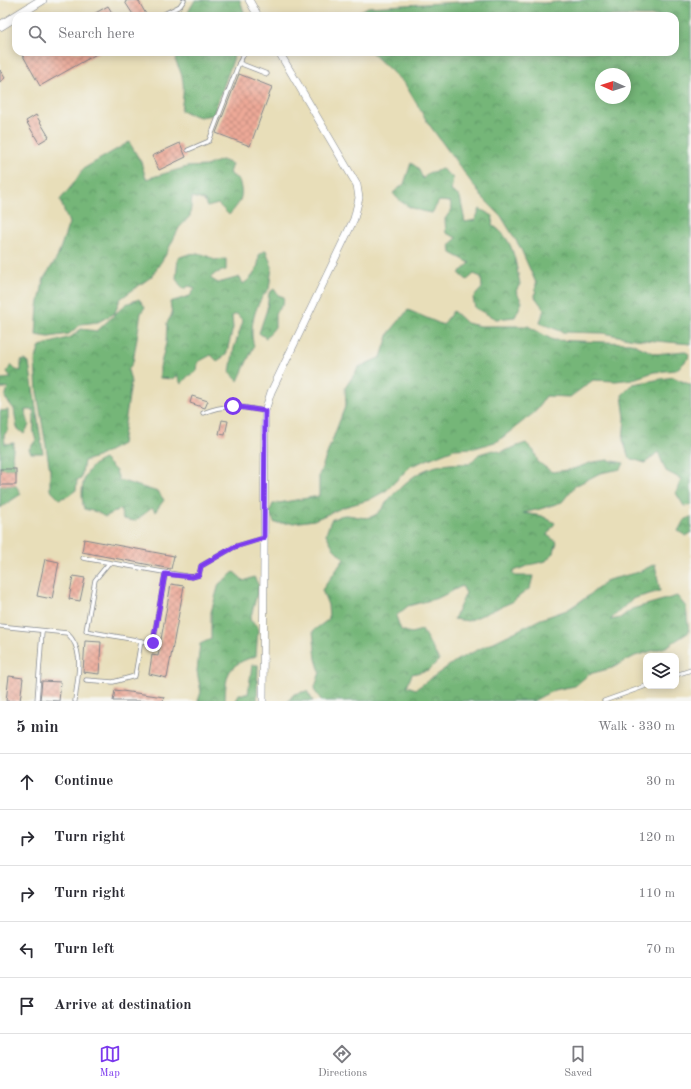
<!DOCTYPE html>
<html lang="en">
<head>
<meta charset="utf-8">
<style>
	:root { --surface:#fff; --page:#f2f2f3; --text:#2b2b33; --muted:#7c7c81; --line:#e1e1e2; --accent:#7c3aed }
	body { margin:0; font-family:"Old Standard TT",serif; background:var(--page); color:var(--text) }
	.controls { position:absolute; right:12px; bottom:12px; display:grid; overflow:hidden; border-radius:8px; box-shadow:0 2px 10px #0003 }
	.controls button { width:36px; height:36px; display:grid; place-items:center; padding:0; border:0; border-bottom:1px solid var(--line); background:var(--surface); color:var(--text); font:20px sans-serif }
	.compass { position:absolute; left:595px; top:68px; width:36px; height:36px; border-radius:50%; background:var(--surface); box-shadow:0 2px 10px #0003; rotate:273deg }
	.stop { position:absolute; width:12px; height:12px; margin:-9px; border:3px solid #7c3aed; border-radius:50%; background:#fff }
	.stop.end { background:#7c3aed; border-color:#fff; box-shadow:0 1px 4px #0008 }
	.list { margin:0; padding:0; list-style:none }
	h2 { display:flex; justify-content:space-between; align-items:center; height:52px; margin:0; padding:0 16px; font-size:17px }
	h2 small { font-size:13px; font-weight:400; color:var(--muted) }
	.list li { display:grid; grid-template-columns:26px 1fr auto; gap:12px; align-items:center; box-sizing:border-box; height:56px; padding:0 16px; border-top:1px solid var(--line) }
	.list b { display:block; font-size:15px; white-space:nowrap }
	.list em { font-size:13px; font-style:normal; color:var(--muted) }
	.icon { flex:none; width:22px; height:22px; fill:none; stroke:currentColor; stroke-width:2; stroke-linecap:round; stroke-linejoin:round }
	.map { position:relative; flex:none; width:691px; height:701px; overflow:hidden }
	.search { position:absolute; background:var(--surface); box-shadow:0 2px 10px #0003; left:12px; right:12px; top:12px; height:44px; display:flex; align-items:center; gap:10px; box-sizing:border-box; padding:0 14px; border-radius:12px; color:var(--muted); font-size:15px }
	.sheet { height:332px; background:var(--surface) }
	nav { display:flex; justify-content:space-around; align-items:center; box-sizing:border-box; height:56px; border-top:1px solid var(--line); background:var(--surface); font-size:11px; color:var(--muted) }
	nav a { display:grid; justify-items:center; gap:2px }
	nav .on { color:var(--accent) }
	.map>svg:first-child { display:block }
</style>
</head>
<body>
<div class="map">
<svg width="691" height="701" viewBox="0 0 691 701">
	<defs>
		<pattern id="forest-crowns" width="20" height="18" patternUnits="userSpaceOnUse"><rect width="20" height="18" fill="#74b678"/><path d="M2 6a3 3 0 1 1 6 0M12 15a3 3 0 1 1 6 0" fill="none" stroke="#5e9466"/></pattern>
		<pattern id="building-cross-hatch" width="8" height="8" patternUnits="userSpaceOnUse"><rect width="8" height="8" fill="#eda997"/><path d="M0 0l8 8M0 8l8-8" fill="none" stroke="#bf8a7e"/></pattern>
	</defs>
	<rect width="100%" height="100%" fill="#f6f6f2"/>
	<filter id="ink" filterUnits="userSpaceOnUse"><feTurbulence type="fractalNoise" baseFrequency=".025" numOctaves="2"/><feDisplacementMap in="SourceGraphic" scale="8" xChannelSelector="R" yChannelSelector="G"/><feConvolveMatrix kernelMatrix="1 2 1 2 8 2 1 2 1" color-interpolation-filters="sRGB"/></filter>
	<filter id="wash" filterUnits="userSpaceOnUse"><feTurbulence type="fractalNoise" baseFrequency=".012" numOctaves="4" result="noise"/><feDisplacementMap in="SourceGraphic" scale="16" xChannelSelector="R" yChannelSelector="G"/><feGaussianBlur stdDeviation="0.9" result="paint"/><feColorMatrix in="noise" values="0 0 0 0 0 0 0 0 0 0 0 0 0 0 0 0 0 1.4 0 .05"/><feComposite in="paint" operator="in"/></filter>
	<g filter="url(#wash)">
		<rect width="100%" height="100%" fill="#e8deb9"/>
		<g fill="url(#forest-crowns)" stroke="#48726b" fill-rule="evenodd">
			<polygon points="195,0 240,0 245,15 186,16"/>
			<path d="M497,0L543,3L583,0H691V344L634,339L603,333L563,332L540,323L544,309L535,297L536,283L520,247L501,216L482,197L428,123L405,84L371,52H675V16H357V13L368,7ZM601,74H625V98H601Z"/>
			<path d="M179,52H234L233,60L213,115L199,117L181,111C184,89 186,80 175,60Z"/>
			<path d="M129,142L141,162L146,179L187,167L206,166L221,160L232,164L229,173L239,180C244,197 241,202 229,215L218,204L207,207L204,200L192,197L190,216L179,228L165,256L151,277L120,299L115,313L98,322L81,324L69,334L49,337L36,335L38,307L44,278L57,258L69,223L60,200L74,183L83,169Z"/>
			<path d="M411,163L418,168L423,179L428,173L442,169L453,178L451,191L460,197L465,222L475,220L480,209L493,216L492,225C514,238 515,261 520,284L516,291L522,302L515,317L496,319L475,308L473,298L482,288L481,277L474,274L467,280L459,273L470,263L451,253L450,244L457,238L446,233L445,219L452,209L450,202L439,201L432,213C417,211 402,206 393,193L404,184Z"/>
			<path d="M266,250L272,267L269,289C256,301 248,328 254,346L238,381L230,372L234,348L243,321L237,314L232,316L233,328L226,355L217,361L211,355L198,362L197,371L188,376L181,384L177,375L172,379L160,378V367L166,343L167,323L172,314L170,302L190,296L195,288L189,286L183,289L176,279L178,258C192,252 201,251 214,260L226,259V270L216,273L210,278L218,283L240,277L243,284C254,277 259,268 259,255Z"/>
			<polygon points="274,289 278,295 284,297 283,304 275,313 275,327 266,338 259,333 267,309 269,293"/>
			<polygon points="139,299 145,307 141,313 133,362 128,370 131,382 122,444 97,457 84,461 81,479 77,480 76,490 68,496 59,499 50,490 50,470 37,392 35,361 40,346 71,337 81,329 97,331 126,304"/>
			<polygon points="408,310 443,325 453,311 466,323 480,326 528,326 553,340 631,343 656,354 684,351 689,354 688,359 676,370 654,372 633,379 616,381 593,380 570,397 546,396 535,412 498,441 475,448 454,449 411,466 387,490 369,500 344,507 314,520 293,523 275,523 269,513 273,504 319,496 319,475 346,404 345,388 359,367 381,357 389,333"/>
			<path d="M25,360L29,363L43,453H31L29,449L36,440C31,430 36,421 33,410H25L29,425L24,434L17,428L14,409L5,398L8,387L0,389V379L12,378L7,372L11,365L16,370L21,371V361Z"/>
			<polygon points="673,377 691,385 691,505 684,506 676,493 681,479 666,471 658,452 645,463 629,458 623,440 625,418 622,395 633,384"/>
			<polygon points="8,410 8,430 4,435 5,444 14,443 12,457 16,469 0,469 0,411"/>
			<path d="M526,443L534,451L538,462L552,472L573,469L593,462L608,460L624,463L621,469L600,473L575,486L562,502L540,509L523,513L542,516L555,523L547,535L557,542L554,552L546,561L529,565L512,572L515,576H533L530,588L512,602L468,621L454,619L466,593L462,586L438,598L408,606L396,616L401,630L411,633L422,630L439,660L429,670L412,674L407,686L416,689L457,660L541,619L567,610L587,597L608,580L639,572L655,564L660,591L632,599L610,620L620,618L632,609L677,596L686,607L689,632L666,647L635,656L612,668L589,674L575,686L554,690L533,701H322L314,690L320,672L316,659L313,631L329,619L328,605L322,590L344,559L334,549L326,534L331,520C335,518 341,515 345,515C356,515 365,521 375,515C381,512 386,502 391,497C416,471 431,462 469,464L479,454L493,450L501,452Z"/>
			<path d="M104,459L116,471L119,480L158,492L164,500L155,512L152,508L135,521L123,519L120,509L105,517L97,512L84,509C79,489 83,467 104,459Z"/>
			<polygon points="0,486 16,486 21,494 0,508"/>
			<polygon points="691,517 691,533 686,536 678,531 684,520"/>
			<path d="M234,572L244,581L254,577L259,586L250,620L258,627L256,656C227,665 226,673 225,701H198L201,692L197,671L200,644L211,639V612L219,584Z"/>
			<polygon points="252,665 258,665 257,701 236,701 239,694 248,694"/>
			<polygon points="307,691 313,701 288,701 294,694"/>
		</g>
		<g id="blocks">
			<g fill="url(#building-cross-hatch)">
				<polygon points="128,0 138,0 147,16 134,16 125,2"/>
				<polygon points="108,6 114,16 90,16"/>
				<polygon points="26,52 100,52 40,86 22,54"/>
				<polygon points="0,70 5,78 0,82"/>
				<polygon points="239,74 272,87 250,146 216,133"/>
				<polygon points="36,115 49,137 39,143 26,121"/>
				<polygon points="180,143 186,157 159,170 152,156"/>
				<polygon points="192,396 208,401 205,408 190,403"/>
				<polygon points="222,420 228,421 225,435 219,434"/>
				<rect x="0" y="469" width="16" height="16"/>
				<polygon points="84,539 174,556 171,569 82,552"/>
				<polygon points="45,559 59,562 52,599 37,596"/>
				<polygon points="73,576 85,578 80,601 69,599"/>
				<polygon points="171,584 184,586 167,678 149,674 152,655 158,656"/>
				<polygon points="85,641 101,642 99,674 83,672"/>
				<polygon points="9,676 23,678 20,701 6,701"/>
				<polygon points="42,681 61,682 59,701 40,700"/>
				<polygon points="115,690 164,697 163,701 113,701"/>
			</g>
		</g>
	</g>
	<g filter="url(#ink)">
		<use href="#blocks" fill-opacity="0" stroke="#82868c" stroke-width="1"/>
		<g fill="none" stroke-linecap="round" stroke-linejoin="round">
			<defs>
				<g id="service">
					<polyline points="160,16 180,6 184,0"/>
					<polyline points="245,52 239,63 267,74"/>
					<polyline points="188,150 209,141 239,63"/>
					<path d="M203,413C227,403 241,407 265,411"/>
					<polyline points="83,558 192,577 199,575 201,566 234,547 264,538"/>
					<polyline points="109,563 95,580 86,631 153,643 165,574"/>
					<path d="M0,626L67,633C86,651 77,678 75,701"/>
					<polyline points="676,675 691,670"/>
					<polyline points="86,680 113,682 135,676 141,641"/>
					<polyline points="37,701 42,632"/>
					<polyline points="604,701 646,686"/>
				</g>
				<g id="minor">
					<polyline points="249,0 258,16"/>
					<polyline points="263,701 265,411 271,392 354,219 359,198 357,185 279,52"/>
				</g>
				<polyline id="tertiary" points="0,26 42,0"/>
			</defs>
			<use href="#service" stroke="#82868c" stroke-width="5"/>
			<use href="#minor" stroke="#82868c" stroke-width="8"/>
			<use href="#tertiary" stroke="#82868c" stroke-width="10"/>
			<use href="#service" stroke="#fff" stroke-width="3.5"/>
			<use href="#minor" stroke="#fff" stroke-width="7"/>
			<use href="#tertiary" stroke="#fff" stroke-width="9"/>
		</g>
	</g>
	<g fill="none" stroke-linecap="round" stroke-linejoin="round" filter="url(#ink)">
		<polyline stroke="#7c3aed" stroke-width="5" points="153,643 165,574 192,577 199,575 201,566 234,547 264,538 265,411 233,406"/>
	</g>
</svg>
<div class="controls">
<button><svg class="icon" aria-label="layers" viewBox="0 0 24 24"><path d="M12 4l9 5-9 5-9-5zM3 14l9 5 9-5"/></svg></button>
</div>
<svg class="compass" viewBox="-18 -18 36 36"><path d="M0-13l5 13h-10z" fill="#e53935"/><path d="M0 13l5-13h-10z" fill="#7c7c81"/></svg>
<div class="stop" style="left:233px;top:406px"></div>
<div class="stop end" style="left:153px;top:643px"></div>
<div class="search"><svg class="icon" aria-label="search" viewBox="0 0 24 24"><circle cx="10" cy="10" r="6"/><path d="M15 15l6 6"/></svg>Search here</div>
</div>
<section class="sheet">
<h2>5 min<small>Walk · 330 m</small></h2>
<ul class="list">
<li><svg class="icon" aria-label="ahead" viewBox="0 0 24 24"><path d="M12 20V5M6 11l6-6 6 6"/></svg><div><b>Continue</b></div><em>30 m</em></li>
<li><svg class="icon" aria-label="right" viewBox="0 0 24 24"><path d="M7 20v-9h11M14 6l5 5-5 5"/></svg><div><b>Turn right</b></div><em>120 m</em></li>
<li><svg class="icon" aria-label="right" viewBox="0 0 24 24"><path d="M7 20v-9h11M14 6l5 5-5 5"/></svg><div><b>Turn right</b></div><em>110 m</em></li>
<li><svg class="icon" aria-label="left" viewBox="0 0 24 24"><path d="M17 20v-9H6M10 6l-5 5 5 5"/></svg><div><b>Turn left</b></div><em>70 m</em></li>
<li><svg class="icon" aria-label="arrive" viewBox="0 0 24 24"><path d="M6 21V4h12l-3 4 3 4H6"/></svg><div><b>Arrive at destination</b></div></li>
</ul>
</section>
<nav>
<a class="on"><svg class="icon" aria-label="map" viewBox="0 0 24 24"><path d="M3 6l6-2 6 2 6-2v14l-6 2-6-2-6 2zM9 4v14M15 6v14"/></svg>Map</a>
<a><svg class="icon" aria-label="directions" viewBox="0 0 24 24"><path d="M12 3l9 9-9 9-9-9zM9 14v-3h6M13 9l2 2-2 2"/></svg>Directions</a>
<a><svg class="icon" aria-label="saved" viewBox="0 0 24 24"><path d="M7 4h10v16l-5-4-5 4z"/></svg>Saved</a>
</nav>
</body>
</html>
